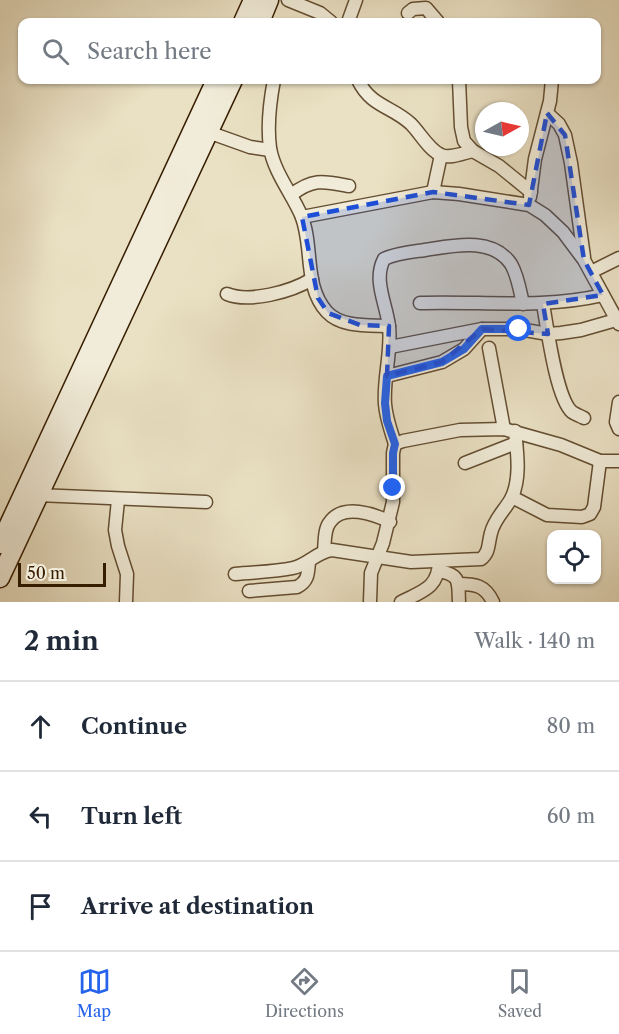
<!DOCTYPE html>
<html lang="en">
<head>
<meta charset="utf-8">
<style>
	:root { --surface:#fff; --page:#f2f2f3; --text:#1f2937; --muted:#747a83; --line:#e0e1e3; --accent:#2563eb }
	body { margin:0; font-family:"Libre Caslon Text",serif; background:var(--page); color:var(--text) }
	.controls { position:absolute; right:18px; bottom:18px; display:grid; overflow:hidden; border-radius:12px; box-shadow:0 2px 4px #0004 }
	.controls button { width:54px; height:54px; display:grid; place-items:center; padding:0; border:0; border-bottom:2px solid var(--line); background:var(--surface); color:var(--text); font:30px sans-serif }
	.compass { position:absolute; left:475px; top:102px; width:54px; height:54px; border-radius:50%; background:var(--surface); box-shadow:0 2px 4px #0004; rotate:82deg }
	.scale { position:absolute; left:18px; bottom:15px; width:88px; box-sizing:border-box; padding-left:6px; border:3px solid #371d00; border-top:0; font-size:16px; line-height:21px; white-space:nowrap; color:#371d00; -webkit-text-stroke:4px #f1ecd9; paint-order:stroke }
	.stop { position:absolute; width:18px; height:18px; margin:-14px; border:4px solid #2563eb; border-radius:50%; background:#fff }
	.stop.end { background:#2563eb; border-color:#fff; box-shadow:0 2px 6px #0008 }
	.list { margin:0; padding:0; list-style:none }
	h2 { display:flex; justify-content:space-between; align-items:center; height:78px; margin:0; padding:0 24px; font-size:26px }
	h2 small { font-size:20px; font-weight:400; color:var(--muted) }
	.list li { display:grid; grid-template-columns:39px 1fr auto; gap:18px; align-items:center; box-sizing:border-box; height:90px; padding:0 24px; border-top:2px solid var(--line) }
	.list b { display:block; font-size:22px; white-space:nowrap }
	.list em { font-size:20px; font-style:normal; color:var(--muted) }
	.icon { flex:none; width:33px; height:33px; fill:none; stroke:currentColor; stroke-width:2; stroke-linecap:round; stroke-linejoin:round }
	.map { position:relative; flex:none; width:619px; height:602px; overflow:hidden }
	.search { position:absolute; background:var(--surface); box-shadow:0 2px 4px #0004; left:18px; right:18px; top:18px; height:66px; display:flex; align-items:center; gap:15px; box-sizing:border-box; padding:0 21px; border-radius:12px; color:var(--muted); font-size:22px }
	.sheet { height:348px; background:var(--surface) }
	nav { display:flex; justify-content:space-around; align-items:center; box-sizing:border-box; height:84px; border-top:2px solid var(--line); background:var(--surface); font-size:16px; color:var(--muted) }
	nav a { display:grid; justify-items:center; gap:3px }
	nav .on { color:var(--accent) }
	.map>svg:first-child { display:block }
</style>
</head>
<body>
<div class="map">
<svg width="619" height="602" viewBox="0 0 619 602">
	<rect width="100%" height="100%" fill="#eae1c4"/>
	<filter id="stains"><feTurbulence type="fractalNoise" baseFrequency=".00333" numOctaves="4"/><feColorMatrix values="0 0 0 0 .2 0 0 0 0 .09 0 0 0 0 .02 0 0 0 .5 -.17"/></filter>
	<radialGradient id="worn" r=".72"><stop offset=".6" stop-color="#630" stop-opacity="0"/><stop offset="1" stop-color="#630" stop-opacity=".3"/></radialGradient>
	<g fill="none" stroke-linecap="round" stroke-linejoin="round">
		<defs>
			<g id="minor">
				<polyline points="288,0 320,13 331,22"/>
				<polyline points="408,13 413,9 426,8 438,22"/>
				<polyline points="348,22 356,0"/>
				<path d="M274,80C270,101 267,126 270,148C274,172 292,194 301,215C314,246 303,286 327,312C342,328 369,325 389,326"/>
				<path d="M358,80C371,107 392,106 411,124C420,133 429,150 441,155C450,159 463,153 473,151"/>
				<polyline points="459,80 461,127 464,141 473,151 499,166 531,192"/>
				<polyline points="547,113 559,124 565,135 571,163 584,257"/>
				<polyline points="208,132 250,147 270,150"/>
				<polyline points="433,192 441,155"/>
				<path d="M291,195C313,178 323,181 349,186"/>
				<polyline points="530,197 535,159 550,101 552,80"/>
				<polyline points="302,217 433,192 459,194 529,205 545,215 563,232 584,260 619,324"/>
				<polyline points="591,272 619,258"/>
				<path d="M227,294C249,303 291,292 312,279"/>
				<path d="M420,303C481,301 543,309 603,295"/>
				<path d="M543,304C547,326 556,398 572,412C575,414 580,416 584,418"/>
				<polyline points="390,347 482,329 519,329 548,334 561,333 581,330 616,320"/>
				<polyline points="489,348 504,429"/>
				<polyline points="387,376 442,362 464,349 482,329"/>
				<polyline points="619,402 616,422 619,429"/>
				<path d="M395,444C391,431 386,418 385,404C383,378 392,352 389,326C386,303 373,280 384,259C397,253 411,252 425,250C452,246 492,236 511,264C518,276 520,291 523,304"/>
				<polyline points="465,463 516,443"/>
				<polyline points="37,495 206,502"/>
				<polyline points="512,497 547,515 582,517 590,514 594,507 600,461"/>
				<polyline points="118,500 115,530 118,546 127,574 126,602"/>
				<path d="M324,551C325,542 324,529 330,522C343,503 374,514 390,522"/>
				<path d="M439,571C461,575 458,582 459,602"/>
				<path d="M235,574C254,572 275,572 293,568C308,565 316,552 332,550L411,562L481,559C490,552 488,543 491,533C494,519 506,509 512,497C521,477 517,452 515,431"/>
				<path d="M458,584C475,584 485,585 493,602"/>
				<path d="M249,591L297,587C309,581 308,572 309,561"/>
				<polyline points="370,602 371,573 383,543 393,502 393,453 395,444 403,441 460,430 504,429 561,445 600,461 619,461"/>
				<path d="M401,602C423,591 438,588 439,562"/>
			</g>
			<g id="secondary">
				<polyline points="243,22 253,0"/>
				<polyline points="260,22 269,0"/>
				<polyline points="0,544 216,80"/>
				<polyline points="0,578 233,80"/>
			</g>
		</defs>
		<use href="#minor" stroke="#644e31" stroke-width="15"/>
		<use href="#secondary" stroke="#371d00" stroke-width="21"/>
		<use href="#minor" stroke="#f1ecd9" stroke-width="12"/>
		<use href="#secondary" stroke="#f1ecd9" stroke-width="18"/>
	</g>
	<g fill="none" stroke-linecap="round" stroke-linejoin="round">
		<polyline stroke="#2563eb" stroke-width="8" points="393,488 393,453 395,444 387,421 385,403 387,376 442,362 464,349 482,329 519,329"/>
	</g>
	<path fill="#1d4ed8" fill-opacity="0.2" stroke="#1d4ed8" stroke-width="4.5" stroke-dasharray="12 8" stroke-linejoin="round" d="M547,113L565,135L584,260L603,295L543,304L548,334L482,329L442,362L387,376L389,326L360,325L328,313L318,298L302,217L433,192L529,205Z"/>
	<rect width="100%" height="100%" filter="url(#stains)"/>
	<rect width="100%" height="100%" fill="url(#worn)"/>
</svg>
<div class="controls">
<button><svg class="icon" aria-label="locate" viewBox="0 0 24 24"><circle cx="12" cy="12" r="6"/><path d="M12 2v4M12 18v4M2 12h4M18 12h4"/></svg></button>
</div>
<svg class="compass" viewBox="-18 -18 36 36"><path d="M0-13l5 13h-10z" fill="#e53935"/><path d="M0 13l5-13h-10z" fill="#747a83"/></svg>
<div class="scale">50 m</div>
<div class="stop" style="left:519px;top:329px"></div>
<div class="stop end" style="left:393px;top:488px"></div>
<div class="search"><svg class="icon" aria-label="search" viewBox="0 0 24 24"><circle cx="10" cy="10" r="6"/><path d="M15 15l6 6"/></svg>Search here</div>
</div>
<section class="sheet">
<h2>2 min<small>Walk · 140 m</small></h2>
<ul class="list">
<li><svg class="icon" aria-label="ahead" viewBox="0 0 24 24"><path d="M12 20V5M6 11l6-6 6 6"/></svg><div><b>Continue</b></div><em>80 m</em></li>
<li><svg class="icon" aria-label="left" viewBox="0 0 24 24"><path d="M17 20v-9H6M10 6l-5 5 5 5"/></svg><div><b>Turn left</b></div><em>60 m</em></li>
<li><svg class="icon" aria-label="arrive" viewBox="0 0 24 24"><path d="M6 21V4h12l-3 4 3 4H6"/></svg><div><b>Arrive at destination</b></div></li>
</ul>
</section>
<nav>
<a class="on"><svg class="icon" aria-label="map" viewBox="0 0 24 24"><path d="M3 6l6-2 6 2 6-2v14l-6 2-6-2-6 2zM9 4v14M15 6v14"/></svg>Map</a>
<a><svg class="icon" aria-label="directions" viewBox="0 0 24 24"><path d="M12 3l9 9-9 9-9-9zM9 14v-3h6M13 9l2 2-2 2"/></svg>Directions</a>
<a><svg class="icon" aria-label="saved" viewBox="0 0 24 24"><path d="M7 4h10v16l-5-4-5 4z"/></svg>Saved</a>
</nav>
</body>
</html>
